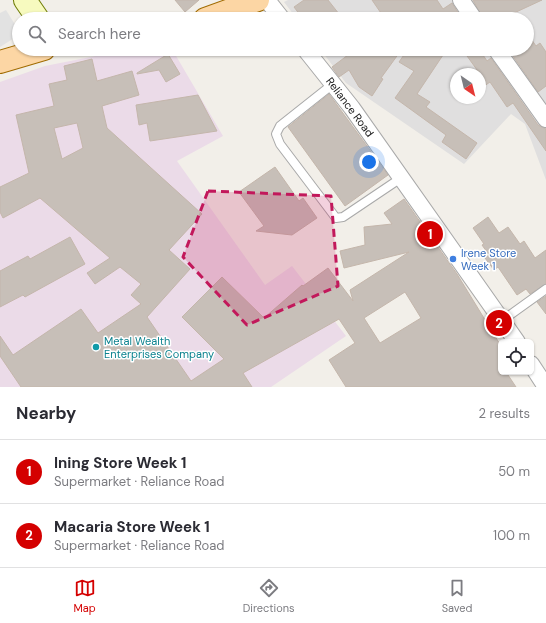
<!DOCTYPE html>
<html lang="en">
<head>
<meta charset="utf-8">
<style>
	:root { --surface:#fff; --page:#f7f7f7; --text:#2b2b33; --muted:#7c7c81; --line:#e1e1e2; --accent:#d40000 }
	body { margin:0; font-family:"DM Sans",sans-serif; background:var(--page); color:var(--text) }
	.controls { position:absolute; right:12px; bottom:12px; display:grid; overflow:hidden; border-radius:6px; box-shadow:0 1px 3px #0004 }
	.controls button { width:36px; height:36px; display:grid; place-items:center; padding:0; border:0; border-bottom:1px solid var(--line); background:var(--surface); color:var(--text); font:20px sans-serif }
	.compass { position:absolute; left:450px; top:68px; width:36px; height:36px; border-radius:50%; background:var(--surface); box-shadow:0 1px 3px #0004; rotate:145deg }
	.you { position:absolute; left:369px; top:162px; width:14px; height:14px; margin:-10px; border:3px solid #fff; border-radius:50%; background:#1a73e8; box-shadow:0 0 0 6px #1a73e833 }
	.badge { display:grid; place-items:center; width:26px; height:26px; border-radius:50%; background:var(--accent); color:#fff; font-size:13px; font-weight:700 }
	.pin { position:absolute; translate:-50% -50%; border:2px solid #fff; box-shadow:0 1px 4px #0006 }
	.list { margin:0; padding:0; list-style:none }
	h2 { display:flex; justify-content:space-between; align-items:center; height:52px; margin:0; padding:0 16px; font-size:17px }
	h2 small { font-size:13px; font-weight:400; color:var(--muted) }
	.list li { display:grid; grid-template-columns:26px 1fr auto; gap:12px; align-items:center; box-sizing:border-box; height:64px; padding:0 16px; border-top:1px solid var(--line) }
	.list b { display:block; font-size:15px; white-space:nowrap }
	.list p { margin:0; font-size:13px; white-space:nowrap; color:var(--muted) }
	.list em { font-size:13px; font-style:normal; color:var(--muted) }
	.icon { flex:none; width:22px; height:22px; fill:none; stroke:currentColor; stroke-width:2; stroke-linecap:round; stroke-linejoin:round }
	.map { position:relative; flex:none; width:546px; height:387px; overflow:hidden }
	.search { position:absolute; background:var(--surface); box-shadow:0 1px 3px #0004; left:12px; right:12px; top:12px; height:44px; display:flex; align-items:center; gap:10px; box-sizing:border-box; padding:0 14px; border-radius:22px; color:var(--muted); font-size:15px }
	.sheet { height:180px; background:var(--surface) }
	nav { display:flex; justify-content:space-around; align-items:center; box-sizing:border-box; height:56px; border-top:1px solid var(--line); background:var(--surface); font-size:11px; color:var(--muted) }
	nav a { display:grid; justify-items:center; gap:2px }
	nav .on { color:var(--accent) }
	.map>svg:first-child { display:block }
</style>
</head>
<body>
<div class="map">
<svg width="546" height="387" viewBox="0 0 546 387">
	<rect width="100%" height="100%" fill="#f2efe9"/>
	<path fill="#e0dfdf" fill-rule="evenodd" d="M288,0H546V180L525,124L511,114L464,164L346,83L320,49H527V19H297L284,2ZM456,74H480V98H456Z"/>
	<polygon fill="#ebdbe8" points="131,49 172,49 223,136 177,161 265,285 292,266 346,336 271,387 0,387 0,82 45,66"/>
	<polygon fill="#e2e2e2" points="6,10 19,31 19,35 0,47 0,13"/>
	<g fill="#c7bfb8" stroke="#c4b6ab" fill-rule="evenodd">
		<polygon points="175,0 199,0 185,12"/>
		<polygon points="304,0 328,0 343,19 303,19 294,7"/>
		<polygon points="372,0 437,0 443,9 452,3 462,19 385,19"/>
		<polygon points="473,0 542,0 514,13 518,19 483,19"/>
		<polygon points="527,33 536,46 540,43 546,52 546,86 538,92 508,49 527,49"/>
		<polygon points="356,49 402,49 381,78 383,79 372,96 359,87 349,70 339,77 332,67"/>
		<polygon points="408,49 447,49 417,94 430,102 426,107 477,143 466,159 442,142 446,135 395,98 414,71 399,62"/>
		<polygon points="462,49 479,49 487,61 491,58 538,125 546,129 546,151 513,103 507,107 490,82 480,89 480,74"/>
		<polygon points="168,54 180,74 166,82 159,70 137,74 137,73"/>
		<path d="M92,59L97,81L132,71L139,95L102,106L107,128L202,214L169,250L190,269L147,317L191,381L224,359L182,317L222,277L264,318L302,285L303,286L328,268L353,301L350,290L409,252L344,268L340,251L365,245L364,227L392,224L384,213L404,199L457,274L501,346V372H506L516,387H346L329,360L355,343L339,319L243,373L252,387H21L0,356V336L13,355L81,309L98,333L141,304L131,295L141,284L120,267L95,284L87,273L110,258L40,198L3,218L0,212V187L29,173L16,115L54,106L49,84L67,80L64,66ZM77,123L83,148L62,159L54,128ZM405,292L421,318L380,343L364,318Z"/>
		<polygon points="329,94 388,175 345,206 288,127"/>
		<polygon points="198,95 217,131 150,141 147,123 139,125 136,105"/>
		<polygon points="275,167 299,201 303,198 317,218 292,235 256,231 264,226 239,192"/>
		<polygon points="488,217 499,233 508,227 520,244 524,241 535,258 546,250 546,284 530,294 526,289 517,295 498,267 494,270 485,258 489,255 482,245 484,244 473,228"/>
		<polygon points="70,237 85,264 25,297 23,295 0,307 0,271 28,256 30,259"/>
		<polygon points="546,296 546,314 537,302"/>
	</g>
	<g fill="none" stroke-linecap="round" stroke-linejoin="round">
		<defs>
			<g id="service">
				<polyline points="333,84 280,126 276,134 280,144 336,218 343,217 401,178"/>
				<polyline points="503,320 546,289"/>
			</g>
			<g id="minor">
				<polyline points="267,0 282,19"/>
				<polyline points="461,0 474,19"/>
				<polyline points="305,49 352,108 517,342"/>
				<polyline points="496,49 546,119"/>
				<polyline points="531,364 546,387"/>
			</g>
			<polyline id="secondary" points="25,0 38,19"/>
			<g id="primary">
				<polyline points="205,19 258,0"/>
				<polyline points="0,62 44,49"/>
			</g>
		</defs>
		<use href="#service" stroke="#a9a9a9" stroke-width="10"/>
		<use href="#minor" stroke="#a9a9a9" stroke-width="18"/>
		<use href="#secondary" stroke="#707d05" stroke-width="24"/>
		<use href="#primary" stroke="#a06b00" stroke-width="24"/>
		<use href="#service" stroke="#fff" stroke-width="8"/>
		<use href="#minor" stroke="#fff" stroke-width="16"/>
		<use href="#secondary" stroke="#f7fabf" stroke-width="22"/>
		<use href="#primary" stroke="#fcd6a4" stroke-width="22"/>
	</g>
	<path fill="#c2185b" fill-opacity="0.2" stroke="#c2185b" stroke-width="3" stroke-dasharray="8 5" stroke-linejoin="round" d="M208,191L331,196L338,286L247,325L183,257Z"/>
	<circle fill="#3f7fe0" stroke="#fff" stroke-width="1.5" cx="453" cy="259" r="4"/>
	<circle fill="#0f9aa8" stroke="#fff" stroke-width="1.5" cx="96" cy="347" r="4"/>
	<g text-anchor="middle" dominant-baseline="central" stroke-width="3" stroke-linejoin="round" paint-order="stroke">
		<g font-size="11" fill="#222" stroke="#fff">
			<text transform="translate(350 107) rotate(53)">Reliance Road</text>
		</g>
		<g font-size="11" fill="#366cbe" stroke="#fff" text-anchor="start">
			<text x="461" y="253">Irene Store<tspan x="461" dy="13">Week 1</tspan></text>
		</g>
		<g font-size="11" fill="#0d838f" stroke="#fff" text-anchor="start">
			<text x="104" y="341">Metal Wealth<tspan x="104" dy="13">Enterprises Company</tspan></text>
		</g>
	</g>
</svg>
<div class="controls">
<button><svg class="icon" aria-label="locate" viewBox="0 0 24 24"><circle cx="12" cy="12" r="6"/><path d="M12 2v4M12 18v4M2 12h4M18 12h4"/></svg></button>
</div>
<svg class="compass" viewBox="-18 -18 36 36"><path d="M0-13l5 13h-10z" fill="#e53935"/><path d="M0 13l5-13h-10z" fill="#7c7c81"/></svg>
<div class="you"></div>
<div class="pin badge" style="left:430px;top:234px">1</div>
<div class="pin badge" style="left:499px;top:323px">2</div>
<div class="search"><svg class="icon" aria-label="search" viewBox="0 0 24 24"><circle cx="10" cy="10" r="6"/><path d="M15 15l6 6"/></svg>Search here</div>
</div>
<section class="sheet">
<h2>Nearby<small>2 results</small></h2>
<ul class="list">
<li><span class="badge">1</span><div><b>Ining Store Week 1</b><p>Supermarket · Reliance Road</p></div><em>50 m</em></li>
<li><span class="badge">2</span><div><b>Macaria Store Week 1</b><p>Supermarket · Reliance Road</p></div><em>100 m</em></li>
</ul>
</section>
<nav>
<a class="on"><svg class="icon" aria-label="map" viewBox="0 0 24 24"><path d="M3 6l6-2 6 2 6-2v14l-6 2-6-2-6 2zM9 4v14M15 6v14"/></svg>Map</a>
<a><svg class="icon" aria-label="directions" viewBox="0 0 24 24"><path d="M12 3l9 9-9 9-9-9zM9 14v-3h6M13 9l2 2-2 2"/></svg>Directions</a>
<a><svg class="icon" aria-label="saved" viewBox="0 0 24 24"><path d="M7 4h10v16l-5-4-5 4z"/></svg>Saved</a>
</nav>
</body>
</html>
